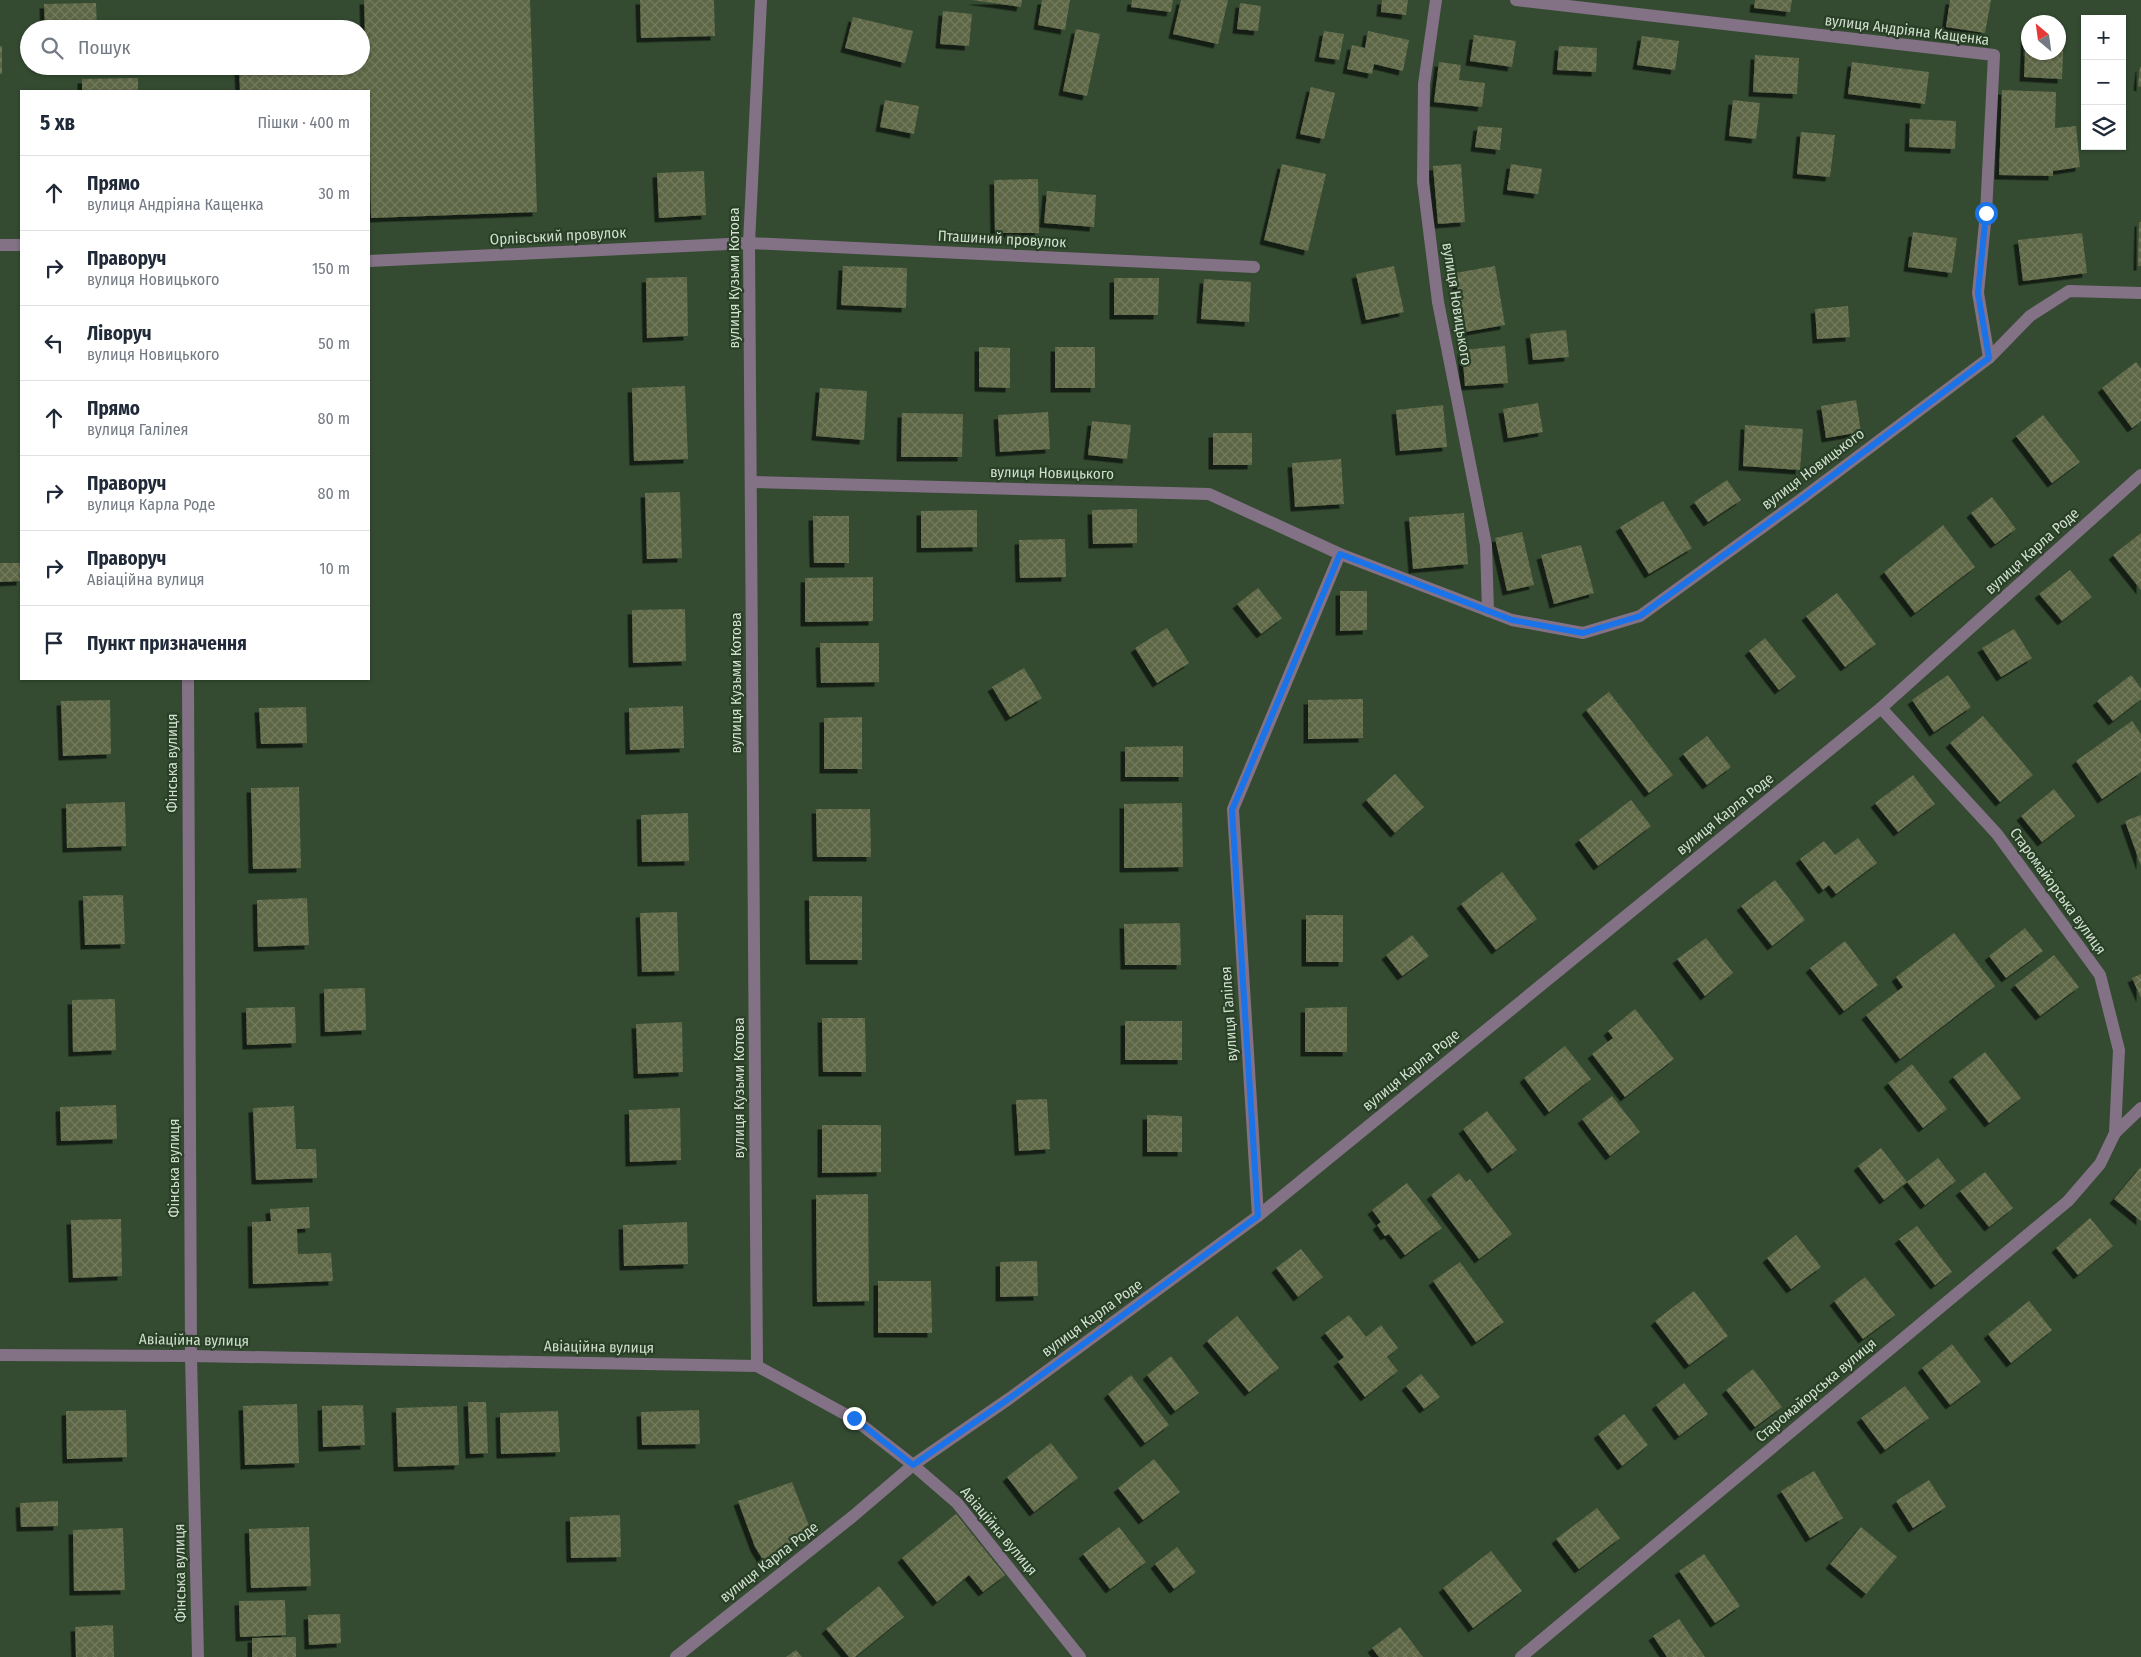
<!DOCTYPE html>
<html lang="uk">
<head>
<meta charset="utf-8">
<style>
	:root { --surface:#fff; --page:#f6f6f7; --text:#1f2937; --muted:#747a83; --line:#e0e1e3 }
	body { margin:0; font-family:"Fira Sans Condensed",sans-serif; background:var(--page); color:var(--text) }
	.controls { position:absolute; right:15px; top:15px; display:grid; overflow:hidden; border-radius:0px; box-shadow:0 1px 4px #0004 }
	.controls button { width:45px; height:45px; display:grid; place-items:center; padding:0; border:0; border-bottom:1px solid var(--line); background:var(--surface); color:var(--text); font:25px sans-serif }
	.compass { position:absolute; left:2021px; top:15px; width:45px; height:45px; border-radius:50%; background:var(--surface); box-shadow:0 1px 4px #0004; rotate:331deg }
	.stop { position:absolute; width:15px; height:15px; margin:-11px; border:4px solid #1a73e8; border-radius:50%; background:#fff }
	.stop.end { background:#1a73e8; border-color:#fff; box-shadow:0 1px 5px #0008 }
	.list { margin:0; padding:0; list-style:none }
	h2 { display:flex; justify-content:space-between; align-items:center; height:65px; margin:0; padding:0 20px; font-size:21px }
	h2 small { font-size:16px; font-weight:400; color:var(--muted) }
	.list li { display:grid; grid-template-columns:32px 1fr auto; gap:15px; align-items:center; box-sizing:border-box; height:75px; padding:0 20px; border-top:1px solid var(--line) }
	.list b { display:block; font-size:19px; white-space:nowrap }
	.list p { margin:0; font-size:16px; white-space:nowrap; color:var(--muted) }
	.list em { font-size:16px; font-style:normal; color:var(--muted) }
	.icon { flex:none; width:28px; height:28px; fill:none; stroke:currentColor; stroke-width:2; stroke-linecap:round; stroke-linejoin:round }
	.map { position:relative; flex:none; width:2141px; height:1657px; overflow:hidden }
	.search { position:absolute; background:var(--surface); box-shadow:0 1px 4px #0004; left:20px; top:20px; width:350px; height:55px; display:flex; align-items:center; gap:12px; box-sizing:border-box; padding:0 18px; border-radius:28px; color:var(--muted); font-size:19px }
	.panel { position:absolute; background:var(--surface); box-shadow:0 1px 4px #0004; left:20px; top:90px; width:350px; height:590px; border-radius:0px }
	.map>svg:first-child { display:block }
</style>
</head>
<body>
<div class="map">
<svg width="2141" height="1657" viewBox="0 0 2141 1657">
	<defs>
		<pattern id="building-cross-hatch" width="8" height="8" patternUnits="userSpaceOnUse" patternTransform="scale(1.25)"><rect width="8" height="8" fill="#5d6645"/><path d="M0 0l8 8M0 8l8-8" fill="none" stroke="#737b5f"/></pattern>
		<filter id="shadow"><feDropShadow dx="-4.5" dy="4.5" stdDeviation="0" flood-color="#0009"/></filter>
	</defs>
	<rect width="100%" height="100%" fill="#344b31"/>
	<g fill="url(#building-cross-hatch)" filter="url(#shadow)">
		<polygon points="364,0 530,0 537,212 371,218 369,91 240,91 239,66 361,66 361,34 365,33"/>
		<polygon points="640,0 714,0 715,36 641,38"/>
		<polygon points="972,0 1022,0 1021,7"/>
		<polygon points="1042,0 1070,0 1065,30 1038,25"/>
		<polygon points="1132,0 1173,0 1171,12 1131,7"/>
		<polygon points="1181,0 1228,0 1218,44 1173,34"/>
		<polygon points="1382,0 1408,0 1406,15 1381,12"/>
		<polygon points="1755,0 1792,0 1790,12 1754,8"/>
		<polygon points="1950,0 1991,0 1985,33 1946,27"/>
		<polygon points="96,3 97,29 45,29 44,4"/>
		<polygon points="1240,3 1261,6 1258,31 1237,29"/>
		<polygon points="943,11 972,14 969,46 940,44"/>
		<polygon points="853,17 913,31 905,63 845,48"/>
		<polygon points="1076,29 1100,34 1087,96 1063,91"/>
		<polygon points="2026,30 2028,30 2028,52 2058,52 2058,31 2064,31 2062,79 2024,77"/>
		<polygon points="1324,31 1344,34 1339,60 1319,57"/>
		<polygon points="1368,31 1409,40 1403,71 1374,64 1372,74 1347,69 1352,45 1365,48"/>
		<polygon points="1474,35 1516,41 1512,67 1470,61"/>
		<polygon points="1642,36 1679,41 1675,70 1637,65"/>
		<rect x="0" y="46" width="2" height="28"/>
		<polygon points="1559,46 1597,48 1596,72 1557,70"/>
		<polygon points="1755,55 1799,58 1797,94 1753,92"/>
		<polygon points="1439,62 1461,65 1459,80 1485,83 1482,107 1434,102"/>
		<polygon points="1852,62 1929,72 1925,104 1848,94"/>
		<polygon points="2140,67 2141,67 2141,87 2138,86"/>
		<polygon points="138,78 138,91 82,91 82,79"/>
		<polygon points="1311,87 1335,93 1324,139 1300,134"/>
		<polygon points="2002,90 2056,92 2055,128 2076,126 2080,167 2053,171 2053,176 1999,175"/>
		<polygon points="885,100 919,106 914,134 880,127"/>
		<polygon points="1733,100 1760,103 1756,139 1729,136"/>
		<polygon points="1910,119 1956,121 1955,149 1909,147"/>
		<polygon points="1478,126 1502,128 1500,150 1475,147"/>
		<polygon points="1801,132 1835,135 1830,177 1797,174"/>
		<polygon points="1282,164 1326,174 1308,251 1264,240"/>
		<polygon points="1461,164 1465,222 1438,224 1433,166"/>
		<polygon points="1511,164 1542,169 1538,194 1507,190"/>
		<polygon points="704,171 706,215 659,218 657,173"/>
		<polygon points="1038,179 1039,233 995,233 994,180"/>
		<polygon points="1047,191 1096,195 1094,227 1044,223"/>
		<polygon points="2139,222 2141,222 2141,266 2138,266"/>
		<polygon points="1913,232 1957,238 1952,273 1908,267"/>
		<polygon points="2082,233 2087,273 2023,281 2018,240"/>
		<polygon points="843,266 907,268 906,308 841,305"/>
		<polygon points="1394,266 1404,312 1366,320 1356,274"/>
		<polygon points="1495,266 1505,325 1465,332 1455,273"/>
		<polygon points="687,277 688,336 647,338 646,278"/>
		<polygon points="1114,278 1159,278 1158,315 1114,315"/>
		<polygon points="1204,279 1251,282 1249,322 1201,319"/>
		<polygon points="1848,306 1850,337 1817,339 1815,309"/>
		<polygon points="1566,330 1569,357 1533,360 1530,334"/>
		<polygon points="1505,346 1508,383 1465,386 1462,350"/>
		<polygon points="979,347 1010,348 1010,388 979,387"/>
		<rect x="1055" y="347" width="40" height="41"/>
		<polygon points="2136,362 2141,368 2141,421 2132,428 2102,388"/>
		<polygon points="685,386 688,459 634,461 632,388"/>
		<polygon points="820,388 867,391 864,440 816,436"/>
		<polygon points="1856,400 1861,432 1826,438 1821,406"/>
		<polygon points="1538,403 1543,432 1508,438 1503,409"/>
		<polygon points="1443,405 1447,447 1400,451 1396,410"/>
		<polygon points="1048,412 1050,449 1000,452 998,415"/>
		<polygon points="902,413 963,414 962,457 901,457"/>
		<polygon points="2043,415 2080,462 2052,483 2016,436"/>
		<polygon points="1092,421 1131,425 1127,459 1088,455"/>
		<polygon points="1745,425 1803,429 1800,470 1743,466"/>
		<rect x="1213" y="433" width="39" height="32"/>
		<polygon points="1341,459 1344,504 1295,507 1292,463"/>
		<polygon points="1727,480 1741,500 1708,522 1694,502"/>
		<polygon points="680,492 682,558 647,559 645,493"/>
		<polygon points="1992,497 2016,529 1995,544 1971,513"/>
		<polygon points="1663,501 1692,548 1649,574 1620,527"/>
		<polygon points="1137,509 1137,543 1093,544 1092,510"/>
		<polygon points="977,510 977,547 921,548 921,511"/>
		<polygon points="1464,513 1468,564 1413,569 1409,517"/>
		<polygon points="813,516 849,516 849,563 814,563"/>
		<polygon points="1943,525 1975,567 1915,613 1884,572"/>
		<polygon points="1522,532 1534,585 1507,591 1495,538"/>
		<polygon points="2141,533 2141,590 2113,555"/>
		<polygon points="1065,539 1066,577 1020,578 1019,540"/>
		<polygon points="1581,545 1594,593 1554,604 1541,555"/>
		<polygon points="0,563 21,563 21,581 0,582"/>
		<polygon points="2070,570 2092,597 2062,621 2039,594"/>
		<polygon points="873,577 873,621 805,622 805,578"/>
		<polygon points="1258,588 1282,618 1261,634 1237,604"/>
		<polygon points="1340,591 1367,591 1367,630 1340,631"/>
		<polygon points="1837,593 1876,644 1845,667 1806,616"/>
		<polygon points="685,609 686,661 633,663 632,610"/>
		<polygon points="1167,628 1189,663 1157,683 1135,648"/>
		<polygon points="2014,629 2032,658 2001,677 1982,648"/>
		<polygon points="1765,638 1796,677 1779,690 1749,651"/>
		<polygon points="820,643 879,643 879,682 821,683"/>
		<polygon points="1024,668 1042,698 1010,717 992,687"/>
		<polygon points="1948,675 1971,707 1934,732 1912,700"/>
		<polygon points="2131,675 2141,688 2141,699 2113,721 2097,701"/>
		<polygon points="1609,692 1673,775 1649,793 1586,710"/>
		<polygon points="1363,699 1363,738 1308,739 1308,700"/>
		<polygon points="110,700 111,754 63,756 61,701"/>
		<polygon points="683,706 684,748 630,750 629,708"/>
		<polygon points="306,707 307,743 261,744 259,708"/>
		<polygon points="1983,716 2033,775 2000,802 1950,743"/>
		<polygon points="862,717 862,769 824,769 824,718"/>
		<polygon points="2132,721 2141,734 2141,772 2102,799 2076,761"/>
		<polygon points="1707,736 1731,767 1707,785 1683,754"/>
		<polygon points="1183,746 1183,777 1125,777 1125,747"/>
		<polygon points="1395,774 1424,807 1395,833 1366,800"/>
		<polygon points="1913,775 1935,804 1898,832 1875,803"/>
		<polygon points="299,787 301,868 253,869 251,788"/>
		<polygon points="2054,789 2075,816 2042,842 2021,816"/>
		<polygon points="1631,800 1651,826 1598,866 1579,840"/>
		<polygon points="125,802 126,846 67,848 66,804"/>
		<polygon points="1182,803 1183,867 1124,868 1124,804"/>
		<polygon points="816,809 870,809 871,857 817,857"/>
		<polygon points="688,813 689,861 642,862 641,815"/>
		<polygon points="2141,815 2141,866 2125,821"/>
		<polygon points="1858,838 1877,863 1836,894 1829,885 1823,890 1800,859 1824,841 1835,855"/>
		<polygon points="1502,872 1537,919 1496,950 1461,904"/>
		<polygon points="1775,880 1805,920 1772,946 1741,906"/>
		<polygon points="123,895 125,944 85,945 83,896"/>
		<polygon points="809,896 862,896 862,960 810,960"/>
		<polygon points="307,898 309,945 258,947 257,900"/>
		<polygon points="677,912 679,971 642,972 640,913"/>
		<rect x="1306" y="915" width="37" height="47"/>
		<polygon points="1180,923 1181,965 1125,965 1124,924"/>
		<polygon points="2025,928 2043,951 2006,978 1989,956"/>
		<polygon points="1954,933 1995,986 1900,1059 1866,1015 1903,987 1896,977"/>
		<polygon points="1412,935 1429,956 1402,976 1386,955"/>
		<polygon points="1706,938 1733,973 1705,996 1677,959"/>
		<polygon points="1845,941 1878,985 1844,1011 1810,968"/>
		<polygon points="2054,955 2079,987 2040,1016 2015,985"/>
		<polygon points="2141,974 2141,998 2132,978"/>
		<polygon points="365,988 366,1030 325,1032 324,989"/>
		<polygon points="115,999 116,1050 73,1052 72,1000"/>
		<polygon points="295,1007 296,1043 247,1045 246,1008"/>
		<polygon points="1347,1007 1347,1052 1305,1052 1305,1008"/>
		<polygon points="1635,1009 1674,1059 1625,1097 1592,1054 1613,1038 1608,1031"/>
		<polygon points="822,1018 865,1018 866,1072 823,1072"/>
		<rect x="1125" y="1021" width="57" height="39"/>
		<polygon points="682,1022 683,1072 638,1074 636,1024"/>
		<polygon points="1565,1046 1591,1079 1549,1112 1524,1078"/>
		<polygon points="1985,1052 2021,1098 1989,1123 1953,1077"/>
		<polygon points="1912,1064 1947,1109 1923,1128 1888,1083"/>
		<polygon points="1612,1096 1640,1132 1610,1156 1582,1119"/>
		<polygon points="1047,1099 1050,1149 1019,1151 1016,1100"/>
		<polygon points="116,1105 117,1139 61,1141 60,1107"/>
		<polygon points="294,1106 296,1149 316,1149 317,1178 256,1180 253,1108"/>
		<polygon points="680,1108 681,1160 630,1162 629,1110"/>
		<polygon points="1487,1111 1517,1150 1492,1169 1463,1129"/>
		<polygon points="1147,1115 1182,1116 1182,1152 1147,1152"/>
		<polygon points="822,1125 881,1125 881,1172 822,1173"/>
		<polygon points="1881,1148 1907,1182 1884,1200 1858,1166"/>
		<polygon points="1938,1158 1956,1181 1925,1205 1907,1182"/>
		<polygon points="2141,1167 2141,1221 2114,1199"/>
		<polygon points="1985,1172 2013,1208 1989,1227 1960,1191"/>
		<polygon points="1459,1173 1466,1182 1470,1179 1512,1234 1479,1259 1431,1195"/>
		<polygon points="1407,1183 1442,1228 1405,1255 1389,1234 1385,1236 1377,1225 1381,1222 1372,1210"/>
		<polygon points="868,1194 869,1301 817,1302 816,1195"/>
		<polygon points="309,1207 310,1228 297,1229 298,1254 331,1253 333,1281 253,1284 252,1222 271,1221 270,1209"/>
		<polygon points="2090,1218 2113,1246 2078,1275 2056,1248"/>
		<polygon points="121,1219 122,1276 73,1278 71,1220"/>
		<polygon points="687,1222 688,1264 624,1266 623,1225"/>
		<polygon points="1917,1226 1952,1272 1935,1285 1899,1239"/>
		<polygon points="1796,1235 1821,1267 1791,1289 1767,1258"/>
		<polygon points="1301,1249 1323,1277 1298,1297 1276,1268"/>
		<polygon points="1037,1261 1038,1296 1000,1297 1000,1262"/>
		<polygon points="1460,1262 1504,1322 1476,1342 1433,1281"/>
		<polygon points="1865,1277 1895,1315 1863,1339 1834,1301"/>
		<polygon points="878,1281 931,1281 932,1333 878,1333"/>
		<polygon points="1694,1291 1728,1336 1689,1365 1655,1321"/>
		<polygon points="2029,1301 2052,1330 2011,1363 1988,1334"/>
		<polygon points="1349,1315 1366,1337 1381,1325 1398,1348 1387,1357 1398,1371 1365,1397 1338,1362 1344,1357 1325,1333"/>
		<polygon points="1237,1316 1279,1368 1249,1392 1207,1341"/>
		<polygon points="1952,1344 1981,1382 1950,1405 1922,1368"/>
		<polygon points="1171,1356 1199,1393 1175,1411 1147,1375"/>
		<polygon points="1753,1369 1782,1407 1755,1427 1726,1390"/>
		<polygon points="1421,1374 1440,1397 1424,1409 1406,1386"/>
		<polygon points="1131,1375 1169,1425 1145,1443 1108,1394"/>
		<polygon points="1684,1383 1708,1414 1679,1436 1656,1405"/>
		<polygon points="1905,1386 1929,1418 1885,1450 1861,1418"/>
		<polygon points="468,1402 486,1402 488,1453 470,1454"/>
		<polygon points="297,1404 299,1463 245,1465 243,1406"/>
		<polygon points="363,1405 365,1445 323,1447 322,1406"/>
		<polygon points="457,1406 459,1465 398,1467 396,1408"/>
		<polygon points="126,1410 127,1457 67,1459 66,1411"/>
		<polygon points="699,1410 700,1444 642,1445 641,1412"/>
		<polygon points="558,1411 560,1452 501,1454 500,1413"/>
		<polygon points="1624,1414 1648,1445 1622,1466 1598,1434"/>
		<polygon points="1051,1443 1078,1478 1034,1512 1007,1477"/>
		<polygon points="1154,1459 1180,1492 1143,1520 1118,1488"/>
		<polygon points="1814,1471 1843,1518 1810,1538 1781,1491"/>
		<polygon points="1929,1480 1946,1507 1913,1528 1896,1501"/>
		<polygon points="792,1482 811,1531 763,1560 755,1547 738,1501"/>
		<polygon points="58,1501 58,1526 21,1527 20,1503"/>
		<polygon points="1597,1508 1620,1538 1579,1569 1556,1539"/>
		<polygon points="956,1514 1005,1575 983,1592 969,1575 937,1602 902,1558"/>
		<polygon points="620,1515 621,1557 571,1558 570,1517"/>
		<polygon points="309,1527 311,1586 251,1588 249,1529"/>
		<polygon points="1119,1527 1146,1562 1110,1589 1083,1554"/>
		<polygon points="1861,1527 1897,1557 1866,1594 1830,1564"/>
		<polygon points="123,1528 125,1590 74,1591 73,1530"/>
		<polygon points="1177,1547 1196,1572 1174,1589 1155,1564"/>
		<polygon points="1491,1551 1522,1591 1473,1628 1443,1588"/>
		<polygon points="1704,1554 1740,1606 1715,1623 1679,1571"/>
		<polygon points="879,1586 904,1617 855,1657 849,1657 826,1629"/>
		<polygon points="285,1600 286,1635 240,1637 239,1601"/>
		<polygon points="340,1614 341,1643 309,1645 308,1615"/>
		<polygon points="1679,1619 1705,1657 1667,1657 1653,1636"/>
		<polygon points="113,1625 114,1657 76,1657 75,1627"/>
		<polygon points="1400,1627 1423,1657 1379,1657 1372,1648"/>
		<polygon points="296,1637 296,1657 252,1657 252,1638"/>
		<polygon points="796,1650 802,1657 786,1657"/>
	</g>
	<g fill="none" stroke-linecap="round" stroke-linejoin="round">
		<g stroke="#837186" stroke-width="12">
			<polyline points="1436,0 1424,84 1423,182 1438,302 1486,545 1488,611"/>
			<polyline points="1516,0 1994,55 1986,213 1978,293 1989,358"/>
			<polyline points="0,245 21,245"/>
			<polyline points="369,261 749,243 1254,267"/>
			<polyline points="751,482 1209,494 1340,554 1512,620 1583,633 1640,616 1800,500 1989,358 2030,316 2069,291 2141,293"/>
			<polyline points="188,679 191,1356 198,1657"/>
			<polyline points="2115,1133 2141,1108"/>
			<polyline points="1258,1216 1233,809 1340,554"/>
			<polyline points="0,1355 191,1356 757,1366 854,1419 913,1465 957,1503 1080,1657"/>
			<polyline points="757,1366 749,243 761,0"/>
			<polyline points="676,1657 852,1517 913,1465 1010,1398 1258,1216 1881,708 2141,475"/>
			<polyline points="1521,1657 2068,1201 2100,1164 2115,1133 2119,1050 2100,975 1997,834 1881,708"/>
		</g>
	</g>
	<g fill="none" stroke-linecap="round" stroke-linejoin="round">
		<polyline stroke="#1a73e8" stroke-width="6" points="854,1418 913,1465 1010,1398 1258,1216 1232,810 1340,554 1512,620 1583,633 1640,616 1800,500 1989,358 1978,293 1986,213"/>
	</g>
	<g text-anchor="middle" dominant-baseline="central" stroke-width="4.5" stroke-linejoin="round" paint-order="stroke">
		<g font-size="15" fill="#d1dfcf" stroke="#294027">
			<text transform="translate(1907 30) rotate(7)">вулиця Андріяна Кащенка</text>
			<text transform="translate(558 236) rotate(-3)">Орлівський провулок</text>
			<text transform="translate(1002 239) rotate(3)">Пташиний провулок</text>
			<text transform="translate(734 278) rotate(-90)">вулиця Кузьми Котова</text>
			<text transform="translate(1457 304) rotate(81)">вулиця Новицького</text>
			<text transform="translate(1813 469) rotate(-37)">вулиця Новицького</text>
			<text transform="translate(1052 473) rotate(1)">вулиця Новицького</text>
			<text transform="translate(2032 551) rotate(-42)">вулиця Карла Роде</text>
			<text transform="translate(736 683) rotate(-90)">вулиця Кузьми Котова</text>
			<text transform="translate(172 763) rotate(-90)">Фінська вулиця</text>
			<text transform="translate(1725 814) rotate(-39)">вулиця Карла Роде</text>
			<text transform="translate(2058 891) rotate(54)">Старомайорська вулиця</text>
			<text transform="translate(1229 1014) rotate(-94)">вулиця Галілея</text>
			<text transform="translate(1411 1070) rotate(-39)">вулиця Карла Роде</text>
			<text transform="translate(739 1088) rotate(-90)">вулиця Кузьми Котова</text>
			<text transform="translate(174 1168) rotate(-90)">Фінська вулиця</text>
			<text transform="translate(1092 1318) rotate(-36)">вулиця Карла Роде</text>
			<text transform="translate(194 1340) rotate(1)">Авіаційна вулиця</text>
			<text transform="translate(599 1347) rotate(1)">Авіаційна вулиця</text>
			<text transform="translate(1816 1390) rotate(-40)">Старомайорська вулиця</text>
			<text transform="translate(999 1531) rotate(50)">Авіаційна вулиця</text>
			<text transform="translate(769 1562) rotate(-38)">вулиця Карла Роде</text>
			<text transform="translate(180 1573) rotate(-91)">Фінська вулиця</text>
		</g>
	</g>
</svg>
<div class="controls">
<button>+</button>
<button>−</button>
<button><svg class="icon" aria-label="layers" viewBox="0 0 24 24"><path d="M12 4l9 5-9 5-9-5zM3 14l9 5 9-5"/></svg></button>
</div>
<svg class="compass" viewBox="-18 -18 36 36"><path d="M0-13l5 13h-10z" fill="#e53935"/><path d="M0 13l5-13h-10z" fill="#747a83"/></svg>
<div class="stop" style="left:1986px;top:213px"></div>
<div class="stop end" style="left:854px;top:1418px"></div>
<div class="search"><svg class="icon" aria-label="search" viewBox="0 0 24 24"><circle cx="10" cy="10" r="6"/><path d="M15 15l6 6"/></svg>Пошук</div>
<section class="panel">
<h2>5 хв<small>Пішки · 400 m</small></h2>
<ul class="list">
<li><svg class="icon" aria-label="ahead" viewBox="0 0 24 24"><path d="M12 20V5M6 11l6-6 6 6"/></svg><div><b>Прямо</b><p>вулиця Андріяна Кащенка</p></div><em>30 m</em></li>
<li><svg class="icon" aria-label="right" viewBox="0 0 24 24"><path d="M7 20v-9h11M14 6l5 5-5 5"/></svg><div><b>Праворуч</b><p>вулиця Новицького</p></div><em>150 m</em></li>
<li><svg class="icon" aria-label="left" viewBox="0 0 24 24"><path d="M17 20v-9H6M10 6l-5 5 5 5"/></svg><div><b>Ліворуч</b><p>вулиця Новицького</p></div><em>50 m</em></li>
<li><svg class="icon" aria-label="ahead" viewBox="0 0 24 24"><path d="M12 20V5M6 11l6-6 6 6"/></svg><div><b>Прямо</b><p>вулиця Галілея</p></div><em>80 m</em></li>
<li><svg class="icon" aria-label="right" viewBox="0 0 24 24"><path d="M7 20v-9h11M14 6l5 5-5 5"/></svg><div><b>Праворуч</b><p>вулиця Карла Роде</p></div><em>80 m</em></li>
<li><svg class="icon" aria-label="right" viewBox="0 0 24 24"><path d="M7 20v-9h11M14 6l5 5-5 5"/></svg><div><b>Праворуч</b><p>Авіаційна вулиця</p></div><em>10 m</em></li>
<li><svg class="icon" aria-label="arrive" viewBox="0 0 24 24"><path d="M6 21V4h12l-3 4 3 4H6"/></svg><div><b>Пункт призначення</b></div></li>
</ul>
</section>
</div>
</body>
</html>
